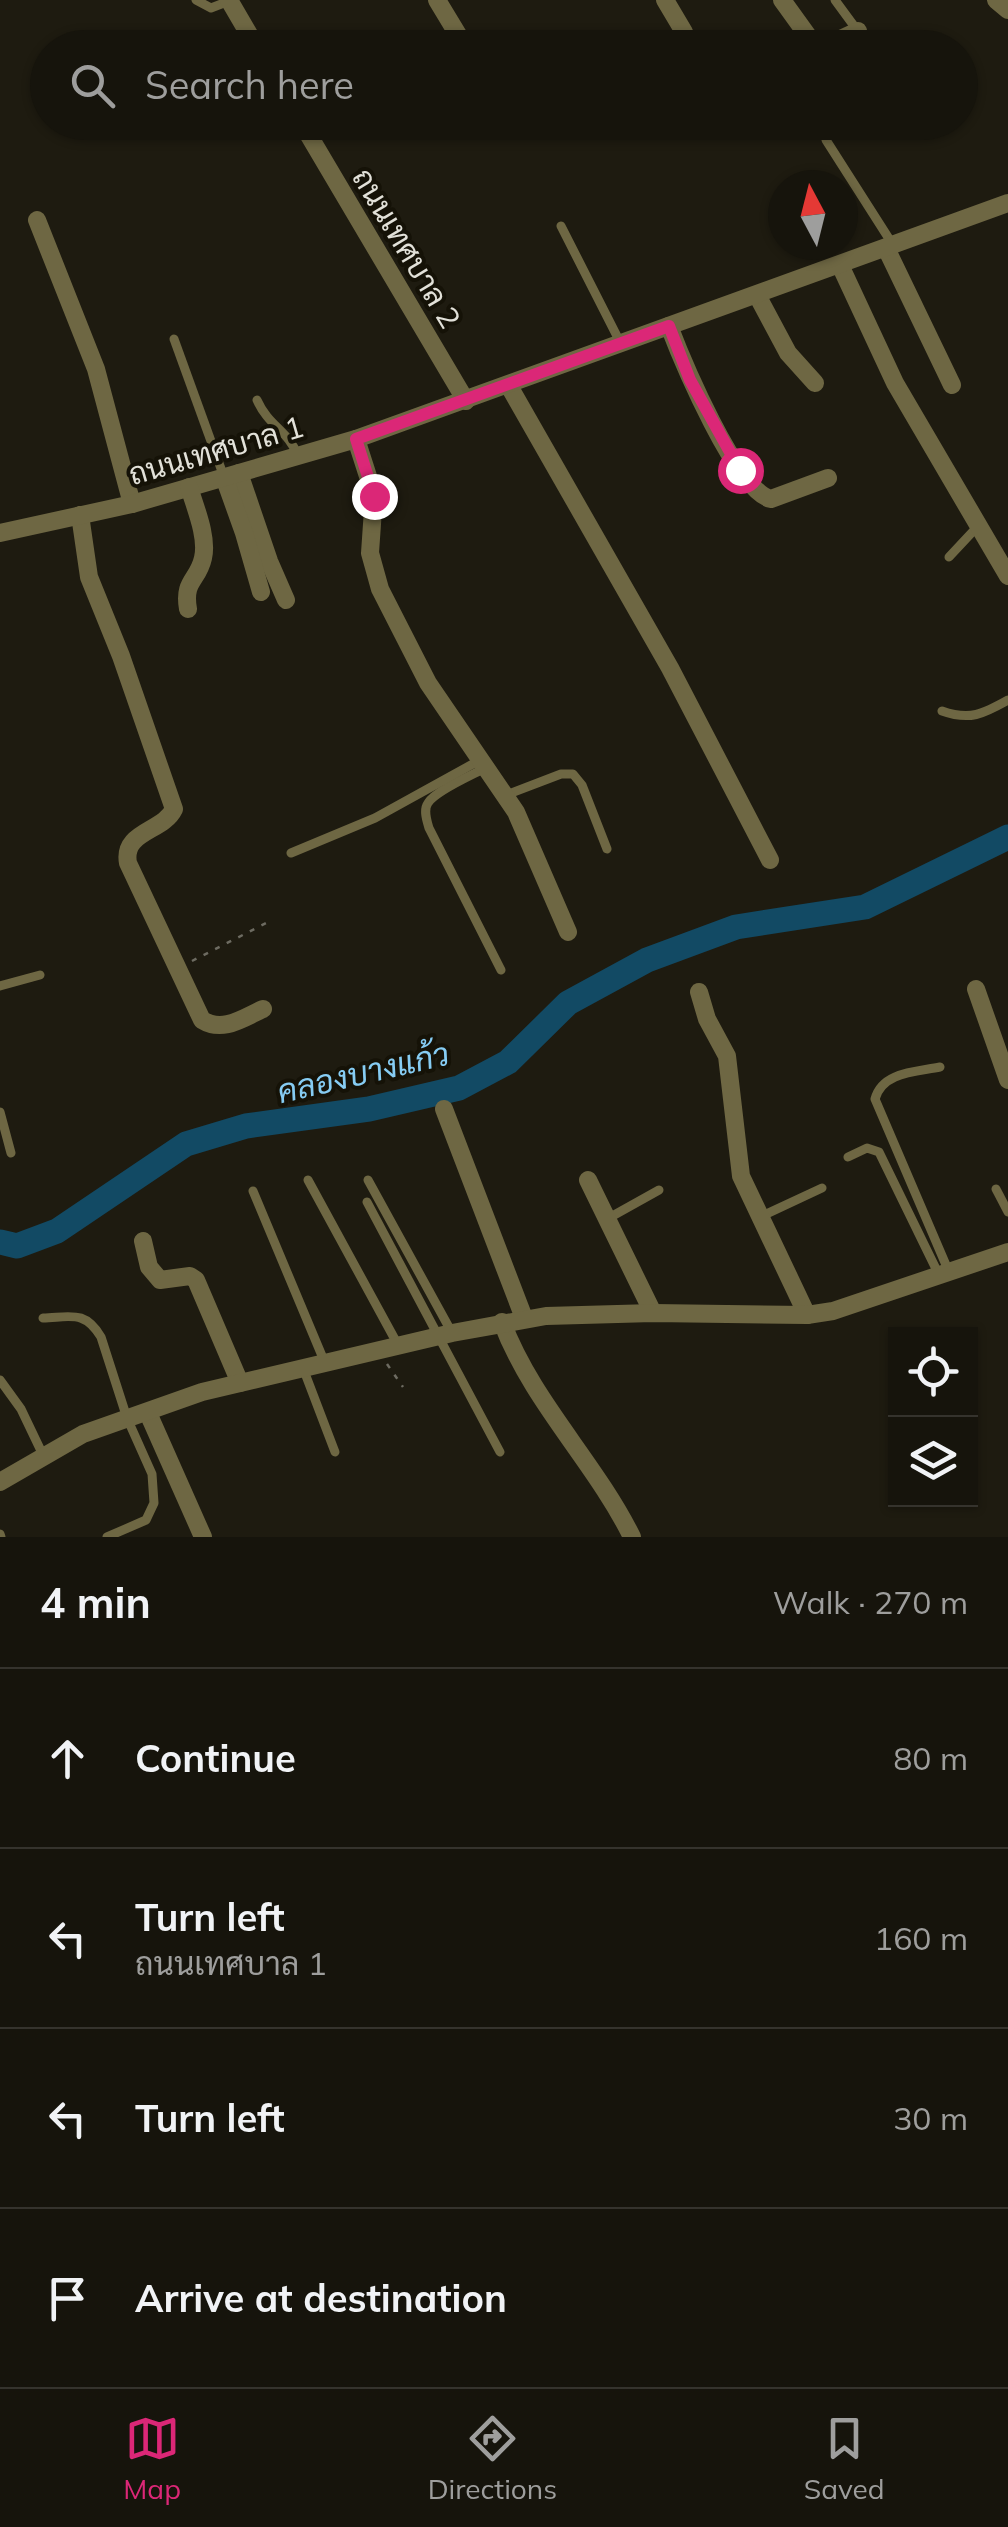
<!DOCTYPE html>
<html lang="en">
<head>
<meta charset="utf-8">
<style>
	:root { --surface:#16140c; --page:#1f1d15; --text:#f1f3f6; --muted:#9e9e9d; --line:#35332d; --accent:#db2777 }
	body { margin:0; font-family:Mulish,Sarabun,sans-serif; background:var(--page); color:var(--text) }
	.controls { position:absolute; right:30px; bottom:30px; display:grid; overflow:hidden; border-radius:0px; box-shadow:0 2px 8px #0004 }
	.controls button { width:90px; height:90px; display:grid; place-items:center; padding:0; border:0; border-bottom:2px solid var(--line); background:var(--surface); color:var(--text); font:50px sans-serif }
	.compass { position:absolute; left:768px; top:170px; width:90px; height:90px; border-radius:50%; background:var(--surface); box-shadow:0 2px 8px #0004; rotate:353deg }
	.stop { position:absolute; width:30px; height:30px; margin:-22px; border:8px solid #db2777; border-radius:50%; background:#fff }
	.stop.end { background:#db2777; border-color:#fff; box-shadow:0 2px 10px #0008 }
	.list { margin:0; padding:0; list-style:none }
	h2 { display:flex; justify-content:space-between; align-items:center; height:130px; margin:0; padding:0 40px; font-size:42px }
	h2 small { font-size:32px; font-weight:400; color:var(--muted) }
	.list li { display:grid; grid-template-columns:65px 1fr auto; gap:30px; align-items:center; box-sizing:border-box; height:180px; padding:0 40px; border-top:2px solid var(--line) }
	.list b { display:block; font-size:38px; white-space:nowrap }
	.list p { margin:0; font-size:32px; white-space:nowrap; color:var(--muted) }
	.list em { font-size:32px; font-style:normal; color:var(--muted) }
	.icon { flex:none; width:55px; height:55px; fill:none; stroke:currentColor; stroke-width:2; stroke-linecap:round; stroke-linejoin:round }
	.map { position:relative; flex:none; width:1008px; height:1537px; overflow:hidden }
	.search { position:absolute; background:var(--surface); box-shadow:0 2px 8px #0004; left:30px; right:30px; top:30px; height:110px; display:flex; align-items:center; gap:25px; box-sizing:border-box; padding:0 35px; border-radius:55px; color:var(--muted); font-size:38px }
	.sheet { height:850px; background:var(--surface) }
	nav { display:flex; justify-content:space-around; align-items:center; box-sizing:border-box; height:140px; border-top:2px solid var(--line); background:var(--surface); font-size:28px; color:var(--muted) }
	nav a { display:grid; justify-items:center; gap:5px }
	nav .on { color:var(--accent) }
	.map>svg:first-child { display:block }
</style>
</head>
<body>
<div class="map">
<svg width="1008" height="1537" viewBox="0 0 1008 1537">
	<rect width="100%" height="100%" fill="#1e1b10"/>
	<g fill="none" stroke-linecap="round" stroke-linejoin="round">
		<polyline stroke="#124a64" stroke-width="25" points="0,1242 17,1246 57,1231 186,1144 246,1126 369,1109 459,1088 508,1062 568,1003 647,960 736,927 865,907 1008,837"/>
		<g stroke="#6d6b61" stroke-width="2.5" stroke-dasharray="5 8" stroke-linecap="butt">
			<polyline points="192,961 272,920"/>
			<polyline points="387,1364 403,1387"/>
		</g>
		<g stroke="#6e6743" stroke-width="9">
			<polyline points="196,0 211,8 229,1"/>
			<polyline points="835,0 857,30"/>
			<polyline points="826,140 893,245"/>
			<polyline points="561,226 621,344"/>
			<polyline points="174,339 224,477"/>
			<path d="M257,400C269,427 288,430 298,456"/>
			<polyline points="949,557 978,526"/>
			<path d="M942,711C970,721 983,714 1008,700"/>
			<path d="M485,768C472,775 435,791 428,803C423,810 427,821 429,828L501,970"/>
			<polyline points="506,795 561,774 573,774 582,785 607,849"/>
			<polyline points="291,853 375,818 480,760"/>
			<polyline points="0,986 40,975"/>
			<path d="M940,1067C915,1072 882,1072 875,1099L949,1272"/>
			<polyline points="0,1112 11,1153"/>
			<polyline points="848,1157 867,1148 879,1152 939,1275"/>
			<polyline points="308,1180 398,1345"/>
			<polyline points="368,1180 451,1331"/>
			<polyline points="996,1189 1008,1212"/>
			<polyline points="253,1191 325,1363"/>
			<polyline points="367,1202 500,1452"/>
			<polyline points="760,1217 822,1188"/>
			<polyline points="607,1219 659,1190"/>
			<path d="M43,1318C71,1317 85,1310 101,1337L127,1418L152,1474L154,1503L146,1520L107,1537"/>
			<polyline points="303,1368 335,1452"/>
			<polyline points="0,1380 21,1409 43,1455"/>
			<polyline points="0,1534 1,1537"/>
		</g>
		<g stroke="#6e6743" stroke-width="18">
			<polyline points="229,0 257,48"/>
			<polyline points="437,0 466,48"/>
			<polyline points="665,0 684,32 683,42 677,48"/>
			<polyline points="782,0 813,43 830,44 858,31"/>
			<polyline points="996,0 1008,10"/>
			<polyline points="301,122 466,401"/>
			<polyline points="511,122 514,128"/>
			<polyline points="37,220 96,369 132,504"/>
			<polyline points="886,248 952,385"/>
			<polyline points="840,265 895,383 1008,576"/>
			<polyline points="757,295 788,353 815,383"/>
			<path d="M669,326C682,360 737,492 771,499L828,478"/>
			<polyline points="509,386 670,668 770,860"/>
			<polyline points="356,439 374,495 370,553 380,589 428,683 516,812 568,932"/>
			<polyline points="239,473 269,561 286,600"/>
			<polyline points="224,477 244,533 261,592"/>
			<path d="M80,515L89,577L121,656L174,809C163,832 122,831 128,863L202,1020C223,1033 243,1018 263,1009"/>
			<polyline points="0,533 132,504 356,439 1008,203"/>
			<path d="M188,609C183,580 198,581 203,558C208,537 195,507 189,487"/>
			<polyline points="976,989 1008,1080"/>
			<polyline points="699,992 707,1019 727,1056 741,1176 807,1315"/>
			<polyline points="444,1109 524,1318"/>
			<polyline points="588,1180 653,1313"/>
			<polyline points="143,1241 149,1267 160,1280 190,1276 196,1280 240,1383"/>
			<path d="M502,1322C532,1402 595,1462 632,1537"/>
			<polyline points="148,1413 203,1537"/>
			<polyline points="0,1482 83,1434 202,1392 452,1333 546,1316 653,1313 807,1315 833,1311 1008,1252"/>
		</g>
	</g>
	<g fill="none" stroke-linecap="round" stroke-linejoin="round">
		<polyline stroke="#db2777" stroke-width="12" points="374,496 356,439 669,326 690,380 740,470"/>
	</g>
	<g text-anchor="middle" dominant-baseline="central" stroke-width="8" stroke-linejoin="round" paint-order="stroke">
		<g font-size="30" fill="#e2e1d9" stroke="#151207">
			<text transform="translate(407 248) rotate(59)">ถนนเทศบาล 2</text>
			<text transform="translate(216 450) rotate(-16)">ถนนเทศบาล 1</text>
		</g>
		<g font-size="32" font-style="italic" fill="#86ccf3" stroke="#151207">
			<text transform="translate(363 1072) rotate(-13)">คลองบางแก้ว</text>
		</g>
	</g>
</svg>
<div class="controls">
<button><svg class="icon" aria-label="locate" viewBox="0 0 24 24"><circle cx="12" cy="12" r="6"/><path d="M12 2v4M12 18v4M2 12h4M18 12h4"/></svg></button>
<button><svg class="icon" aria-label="layers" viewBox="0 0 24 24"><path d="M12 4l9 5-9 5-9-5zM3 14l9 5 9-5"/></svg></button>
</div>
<svg class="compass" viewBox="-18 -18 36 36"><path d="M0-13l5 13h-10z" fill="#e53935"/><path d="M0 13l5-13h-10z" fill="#9e9e9d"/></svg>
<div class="stop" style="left:740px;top:470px"></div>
<div class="stop end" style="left:374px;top:496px"></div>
<div class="search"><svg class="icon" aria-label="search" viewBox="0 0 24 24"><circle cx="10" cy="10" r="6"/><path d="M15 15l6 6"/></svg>Search here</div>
</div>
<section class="sheet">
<h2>4 min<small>Walk · 270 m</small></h2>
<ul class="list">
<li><svg class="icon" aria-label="ahead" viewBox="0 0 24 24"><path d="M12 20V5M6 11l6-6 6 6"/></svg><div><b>Continue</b></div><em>80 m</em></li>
<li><svg class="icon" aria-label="left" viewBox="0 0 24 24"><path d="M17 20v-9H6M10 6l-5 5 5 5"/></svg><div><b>Turn left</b><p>ถนนเทศบาล 1</p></div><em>160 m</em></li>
<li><svg class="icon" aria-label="left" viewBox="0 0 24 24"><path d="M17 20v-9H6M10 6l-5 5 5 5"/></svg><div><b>Turn left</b></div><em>30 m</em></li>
<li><svg class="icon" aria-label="arrive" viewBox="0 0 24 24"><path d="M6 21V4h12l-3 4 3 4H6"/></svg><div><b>Arrive at destination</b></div></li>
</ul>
</section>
<nav>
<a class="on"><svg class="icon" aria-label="map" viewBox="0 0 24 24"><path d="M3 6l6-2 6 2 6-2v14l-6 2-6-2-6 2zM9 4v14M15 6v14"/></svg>Map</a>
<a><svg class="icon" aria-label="directions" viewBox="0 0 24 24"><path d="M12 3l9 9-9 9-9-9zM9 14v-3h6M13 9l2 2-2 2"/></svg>Directions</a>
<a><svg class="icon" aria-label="saved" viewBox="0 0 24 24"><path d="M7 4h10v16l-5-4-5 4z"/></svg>Saved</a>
</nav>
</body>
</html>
